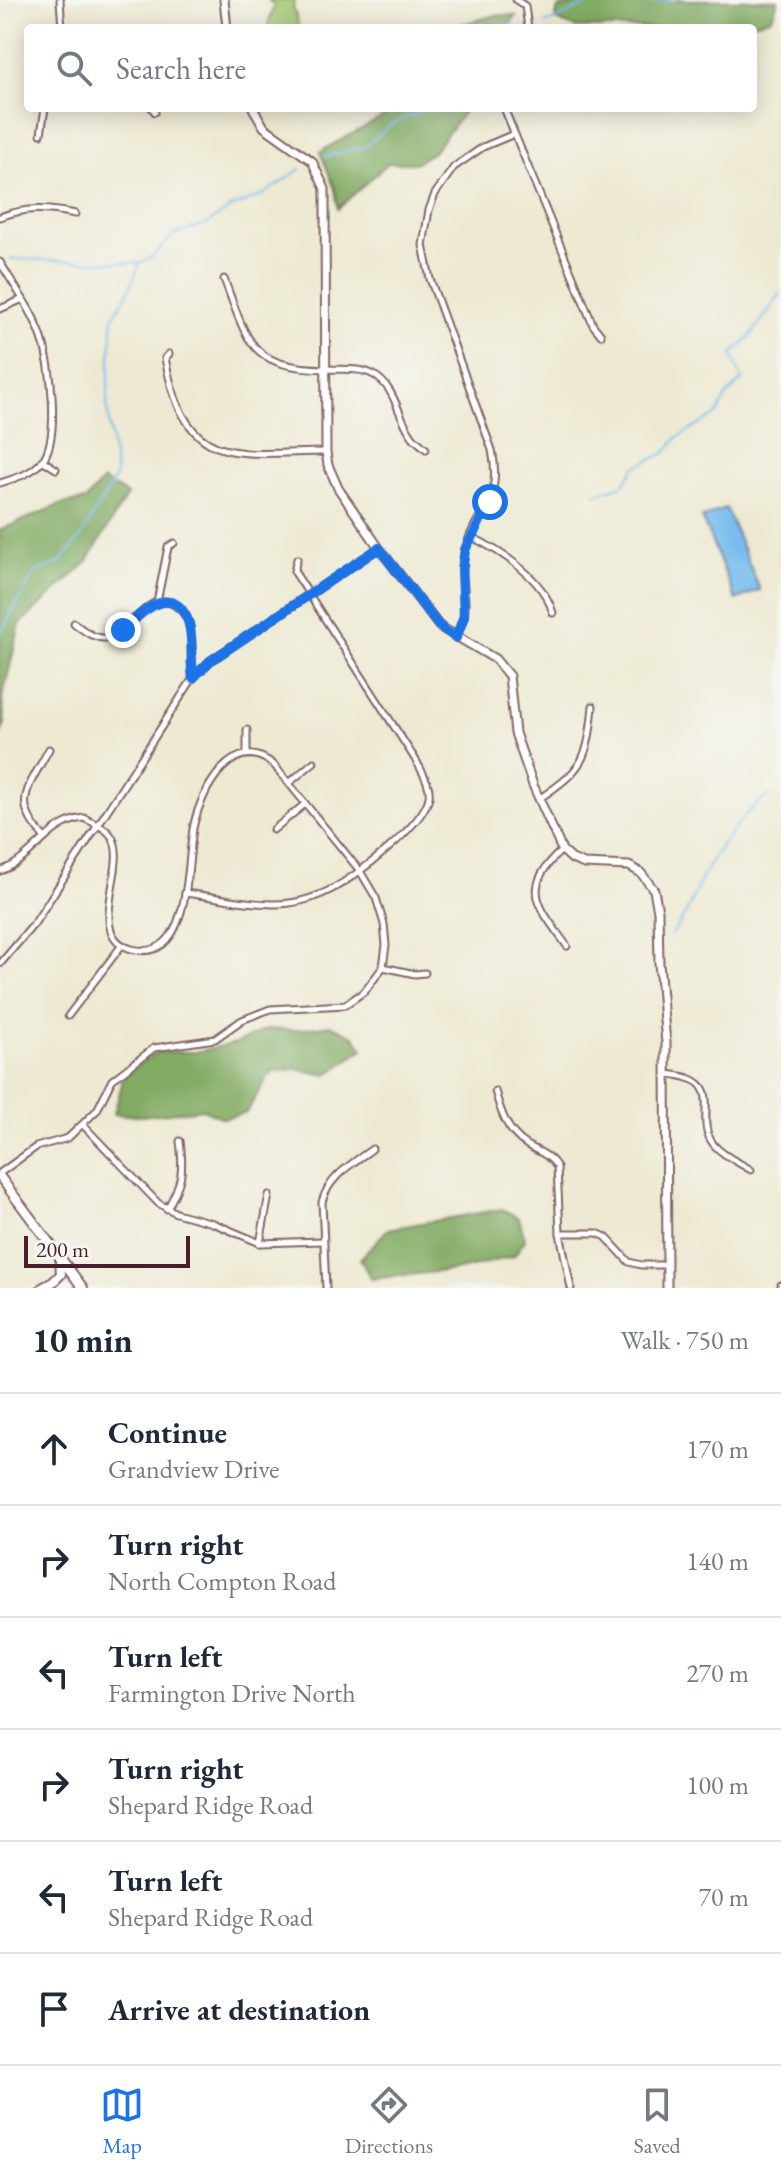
<!DOCTYPE html>
<html lang="en">
<head>
<meta charset="utf-8">
<style>
	:root { --surface:#fff; --page:#f2f2f3; --text:#1f2937; --muted:#747a83; --line:#e0e1e3; --accent:#1a73e8 }
	body { margin:0; font-family:"EB Garamond",serif; background:var(--page); color:var(--text) }
	.scale { position:absolute; left:24px; bottom:20px; width:166px; box-sizing:border-box; padding-left:8px; border:4px solid #4a1f2b; border-top:0; font-size:22px; line-height:28px; white-space:nowrap; color:#4a1f2b; -webkit-text-stroke:6px #f6f6f2; paint-order:stroke }
	.stop { position:absolute; width:24px; height:24px; margin:-18px; border:6px solid #1a73e8; border-radius:50%; background:#fff }
	.stop.end { background:#1a73e8; border-color:#fff; box-shadow:0 2px 8px #0008 }
	.list { margin:0; padding:0; list-style:none }
	h2 { display:flex; justify-content:space-between; align-items:center; height:104px; margin:0; padding:0 32px; font-size:34px }
	h2 small { font-size:26px; font-weight:400; color:var(--muted) }
	.list li { display:grid; grid-template-columns:52px 1fr auto; gap:24px; align-items:center; box-sizing:border-box; height:112px; padding:0 32px; border-top:2px solid var(--line) }
	.list b { display:block; font-size:30px; white-space:nowrap }
	.list p { margin:0; font-size:26px; white-space:nowrap; color:var(--muted) }
	.list em { font-size:26px; font-style:normal; color:var(--muted) }
	.icon { flex:none; width:44px; height:44px; fill:none; stroke:currentColor; stroke-width:2; stroke-linecap:round; stroke-linejoin:round }
	.map { position:relative; flex:none; width:781px; height:1288px; overflow:hidden }
	.search { position:absolute; background:var(--surface); box-shadow:0 4px 20px #0003; left:24px; right:24px; top:24px; height:88px; display:flex; align-items:center; gap:20px; box-sizing:border-box; padding:0 28px; border-radius:8px; color:var(--muted); font-size:30px }
	.sheet { height:776px; background:var(--surface) }
	nav { display:flex; justify-content:space-around; align-items:center; box-sizing:border-box; height:112px; border-top:2px solid var(--line); background:var(--surface); font-size:22px; color:var(--muted) }
	nav a { display:grid; justify-items:center; gap:4px }
	nav .on { color:var(--accent) }
	.map>svg:first-child { display:block }
</style>
</head>
<body>
<div class="map">
<svg width="781" height="1288" viewBox="0 0 781 1288">
	<rect width="100%" height="100%" fill="#f6f6f2"/>
	<filter id="ink" filterUnits="userSpaceOnUse"><feTurbulence type="fractalNoise" baseFrequency=".0125" numOctaves="2"/><feDisplacementMap in="SourceGraphic" scale="16" xChannelSelector="R" yChannelSelector="G"/><feConvolveMatrix kernelMatrix="1 2 1 2 8 2 1 2 1" color-interpolation-filters="sRGB"/></filter>
	<filter id="wash" filterUnits="userSpaceOnUse"><feTurbulence type="fractalNoise" baseFrequency=".006" numOctaves="4" result="noise"/><feDisplacementMap in="SourceGraphic" scale="32" xChannelSelector="R" yChannelSelector="G"/><feGaussianBlur stdDeviation="1.8" result="paint"/><feColorMatrix in="noise" values="0 0 0 0 0 0 0 0 0 0 0 0 0 0 0 0 0 1.4 0 .05"/><feComposite in="paint" operator="in"/></filter>
	<g filter="url(#wash)">
		<rect width="100%" height="100%" fill="#ede9d2"/>
		<polygon fill="#a2c56f" stroke="#76724d" stroke-width="2" points="268,0 295,0 293,6 299,28 267,28 274,5"/>
		<g fill="#81aa62" stroke="#666446" stroke-width="2">
			<polygon points="597,0 778,0 772,18 735,28 577,28 555,20 558,8"/>
			<polygon points="496,15 516,16 506,28 448,28"/>
			<path d="M391,108H467L433,152L415,163H388L338,209L335,189L320,152C343,137 368,127 390,112Z"/>
			<polygon points="103,480 127,495 87,562 20,624 2,699 5,724 0,735 0,530 62,504 86,500"/>
			<polygon points="330,1025 354,1036 363,1049 327,1075 295,1069 270,1073 246,1113 223,1118 203,1109 142,1116 114,1114 124,1076 156,1052 195,1052 236,1043 267,1029 296,1030"/>
			<polygon points="502,1209 519,1218 525,1240 514,1256 464,1269 371,1279 360,1259 388,1229"/>
		</g>
		<polygon fill="#78bdee" stroke="#616e8c" stroke-width="2" points="726,508 760,590 736,600 702,518"/>
		<g fill="none" stroke-linecap="round" stroke-linejoin="round">
			<g stroke="#78bdee" stroke-width="2">
				<path d="M545,23C558,23 573,7 591,4C619,0 646,6 674,0"/>
				<polyline points="485,28 514,24"/>
				<polyline points="325,157 366,146 390,125 429,108"/>
				<polyline points="11,259 140,263 152,257 173,235 209,223 230,208 263,195 300,169"/>
				<polyline points="596,494 624,484 635,467 665,453 678,437 717,414 727,395 742,380 732,354 750,337 781,293"/>
				<polyline points="0,634 35,572 60,562 81,537 116,476 107,405 113,317 128,293 140,263"/>
				<path d="M671,935C688,915 694,893 706,870C721,844 745,809 771,795"/>
			</g>
		</g>
	</g>
	<g filter="url(#ink)">
		<g fill="none" stroke-linecap="round" stroke-linejoin="round">
			<defs>
				<g id="minor">
					<polyline points="60,0 62,28"/>
					<polyline points="516,0 525,6 528,28"/>
					<polyline points="152,108 155,112"/>
					<polyline points="504,108 593,325 601,335"/>
					<polyline points="41,134 45,108"/>
					<path d="M0,217C26,207 48,208 75,214"/>
					<path d="M0,262C14,286 33,311 42,338C51,365 60,436 43,460C32,474 16,478 0,483"/>
					<path d="M224,279C249,344 249,367 326,369C343,370 360,367 374,375C397,389 397,417 413,437C416,441 422,445 426,449"/>
					<polyline points="0,309 23,299"/>
					<path d="M169,354L165,358C186,470 232,453 326,452"/>
					<polyline points="42,460 56,469"/>
					<path d="M470,536C502,552 543,577 553,613"/>
					<polyline points="157,602 168,547 174,543"/>
					<path d="M74,623C85,632 98,642 114,637C134,629 150,587 176,606C181,610 186,615 188,620C194,636 190,659 193,677"/>
					<path d="M457,637C460,627 465,617 465,606C465,587 460,570 465,550C477,506 503,504 492,450L430,279L423,245L429,210L435,194L454,167L483,147L514,134"/>
					<polyline points="247,730 247,754"/>
					<polyline points="289,783 314,762"/>
					<path d="M539,799C583,769 588,760 593,706"/>
					<polyline points="273,830 305,804"/>
					<path d="M45,838C10,802 29,788 49,749"/>
					<path d="M562,850C519,888 539,907 567,946"/>
					<path d="M0,871C34,860 47,822 84,818C93,823 108,828 113,839C128,868 84,936 132,949C193,965 186,857 194,824C202,789 234,731 274,765L360,871L376,898L384,924L386,945L383,967L365,991L345,1005L270,1009L242,1020L215,1039L154,1048L112,1080L97,1110L68,1138L36,1147L0,1173"/>
					<path d="M185,893C219,897 257,907 290,903C305,901 319,896 332,889C357,876 424,825 429,797C431,785 422,772 417,762L294,571L297,559"/>
					<polyline points="0,964 34,924 193,678 210,661 379,548"/>
					<polyline points="383,967 415,974 425,973"/>
					<polyline points="68,1016 122,945"/>
					<path d="M666,1074C733,1079 690,1116 714,1145C723,1156 740,1163 751,1170"/>
					<path d="M495,1091C501,1113 507,1132 527,1145C539,1152 550,1155 557,1167L560,1233L571,1288"/>
					<polyline points="83,1125 158,1203 176,1213 213,1223 260,1243 323,1241"/>
					<path d="M167,1209C182,1182 184,1172 180,1141"/>
					<polyline points="560,1233 597,1233 606,1237 629,1262 641,1265 667,1265"/>
					<polyline points="260,1243 269,1195"/>
					<path d="M326,1288L322,1202C329,1176 352,1164 372,1149"/>
					<polyline points="781,1288 781,1285"/>
				</g>
				<g id="tertiary">
					<polyline points="224,0 227,28"/>
					<polyline points="253,108 264,127 312,161 325,189 326,452 328,465 338,488 379,548 439,626 495,659 509,676 515,733 533,785 562,850 572,859 584,864 629,866 641,873 654,890 658,911 659,963 666,1043 667,1288"/>
				</g>
				<g id="secondary">
					<polyline points="0,1177 83,1288"/>
					<polyline points="42,1288 53,1282 61,1274 60,1259"/>
				</g>
			</defs>
			<use href="#minor" stroke="#836665" stroke-width="9"/>
			<use href="#tertiary" stroke="#836665" stroke-width="11"/>
			<use href="#secondary" stroke="#836665" stroke-width="12"/>
			<use href="#minor" stroke="#fff" stroke-width="5"/>
			<use href="#tertiary" stroke="#fff" stroke-width="7"/>
			<use href="#secondary" stroke="#fff" stroke-width="8"/>
		</g>
	</g>
	<g fill="none" stroke-linecap="round" stroke-linejoin="round" filter="url(#ink)">
		<path stroke="#1a73e8" stroke-width="10" d="M123,630C140,613 173,581 188,621C194,637 190,660 193,678L210,661L379,548L439,626L456,638L464,616L462,570L465,550L490,502"/>
	</g>
</svg>
<div class="scale">200 m</div>
<div class="stop" style="left:490px;top:502px"></div>
<div class="stop end" style="left:123px;top:630px"></div>
<div class="search"><svg class="icon" aria-label="search" viewBox="0 0 24 24"><circle cx="10" cy="10" r="6"/><path d="M15 15l6 6"/></svg>Search here</div>
</div>
<section class="sheet">
<h2>10 min<small>Walk · 750 m</small></h2>
<ul class="list">
<li><svg class="icon" aria-label="ahead" viewBox="0 0 24 24"><path d="M12 20V5M6 11l6-6 6 6"/></svg><div><b>Continue</b><p>Grandview Drive</p></div><em>170 m</em></li>
<li><svg class="icon" aria-label="right" viewBox="0 0 24 24"><path d="M7 20v-9h11M14 6l5 5-5 5"/></svg><div><b>Turn right</b><p>North Compton Road</p></div><em>140 m</em></li>
<li><svg class="icon" aria-label="left" viewBox="0 0 24 24"><path d="M17 20v-9H6M10 6l-5 5 5 5"/></svg><div><b>Turn left</b><p>Farmington Drive North</p></div><em>270 m</em></li>
<li><svg class="icon" aria-label="right" viewBox="0 0 24 24"><path d="M7 20v-9h11M14 6l5 5-5 5"/></svg><div><b>Turn right</b><p>Shepard Ridge Road</p></div><em>100 m</em></li>
<li><svg class="icon" aria-label="left" viewBox="0 0 24 24"><path d="M17 20v-9H6M10 6l-5 5 5 5"/></svg><div><b>Turn left</b><p>Shepard Ridge Road</p></div><em>70 m</em></li>
<li><svg class="icon" aria-label="arrive" viewBox="0 0 24 24"><path d="M6 21V4h12l-3 4 3 4H6"/></svg><div><b>Arrive at destination</b></div></li>
</ul>
</section>
<nav>
<a class="on"><svg class="icon" aria-label="map" viewBox="0 0 24 24"><path d="M3 6l6-2 6 2 6-2v14l-6 2-6-2-6 2zM9 4v14M15 6v14"/></svg>Map</a>
<a><svg class="icon" aria-label="directions" viewBox="0 0 24 24"><path d="M12 3l9 9-9 9-9-9zM9 14v-3h6M13 9l2 2-2 2"/></svg>Directions</a>
<a><svg class="icon" aria-label="saved" viewBox="0 0 24 24"><path d="M7 4h10v16l-5-4-5 4z"/></svg>Saved</a>
</nav>
</body>
</html>
